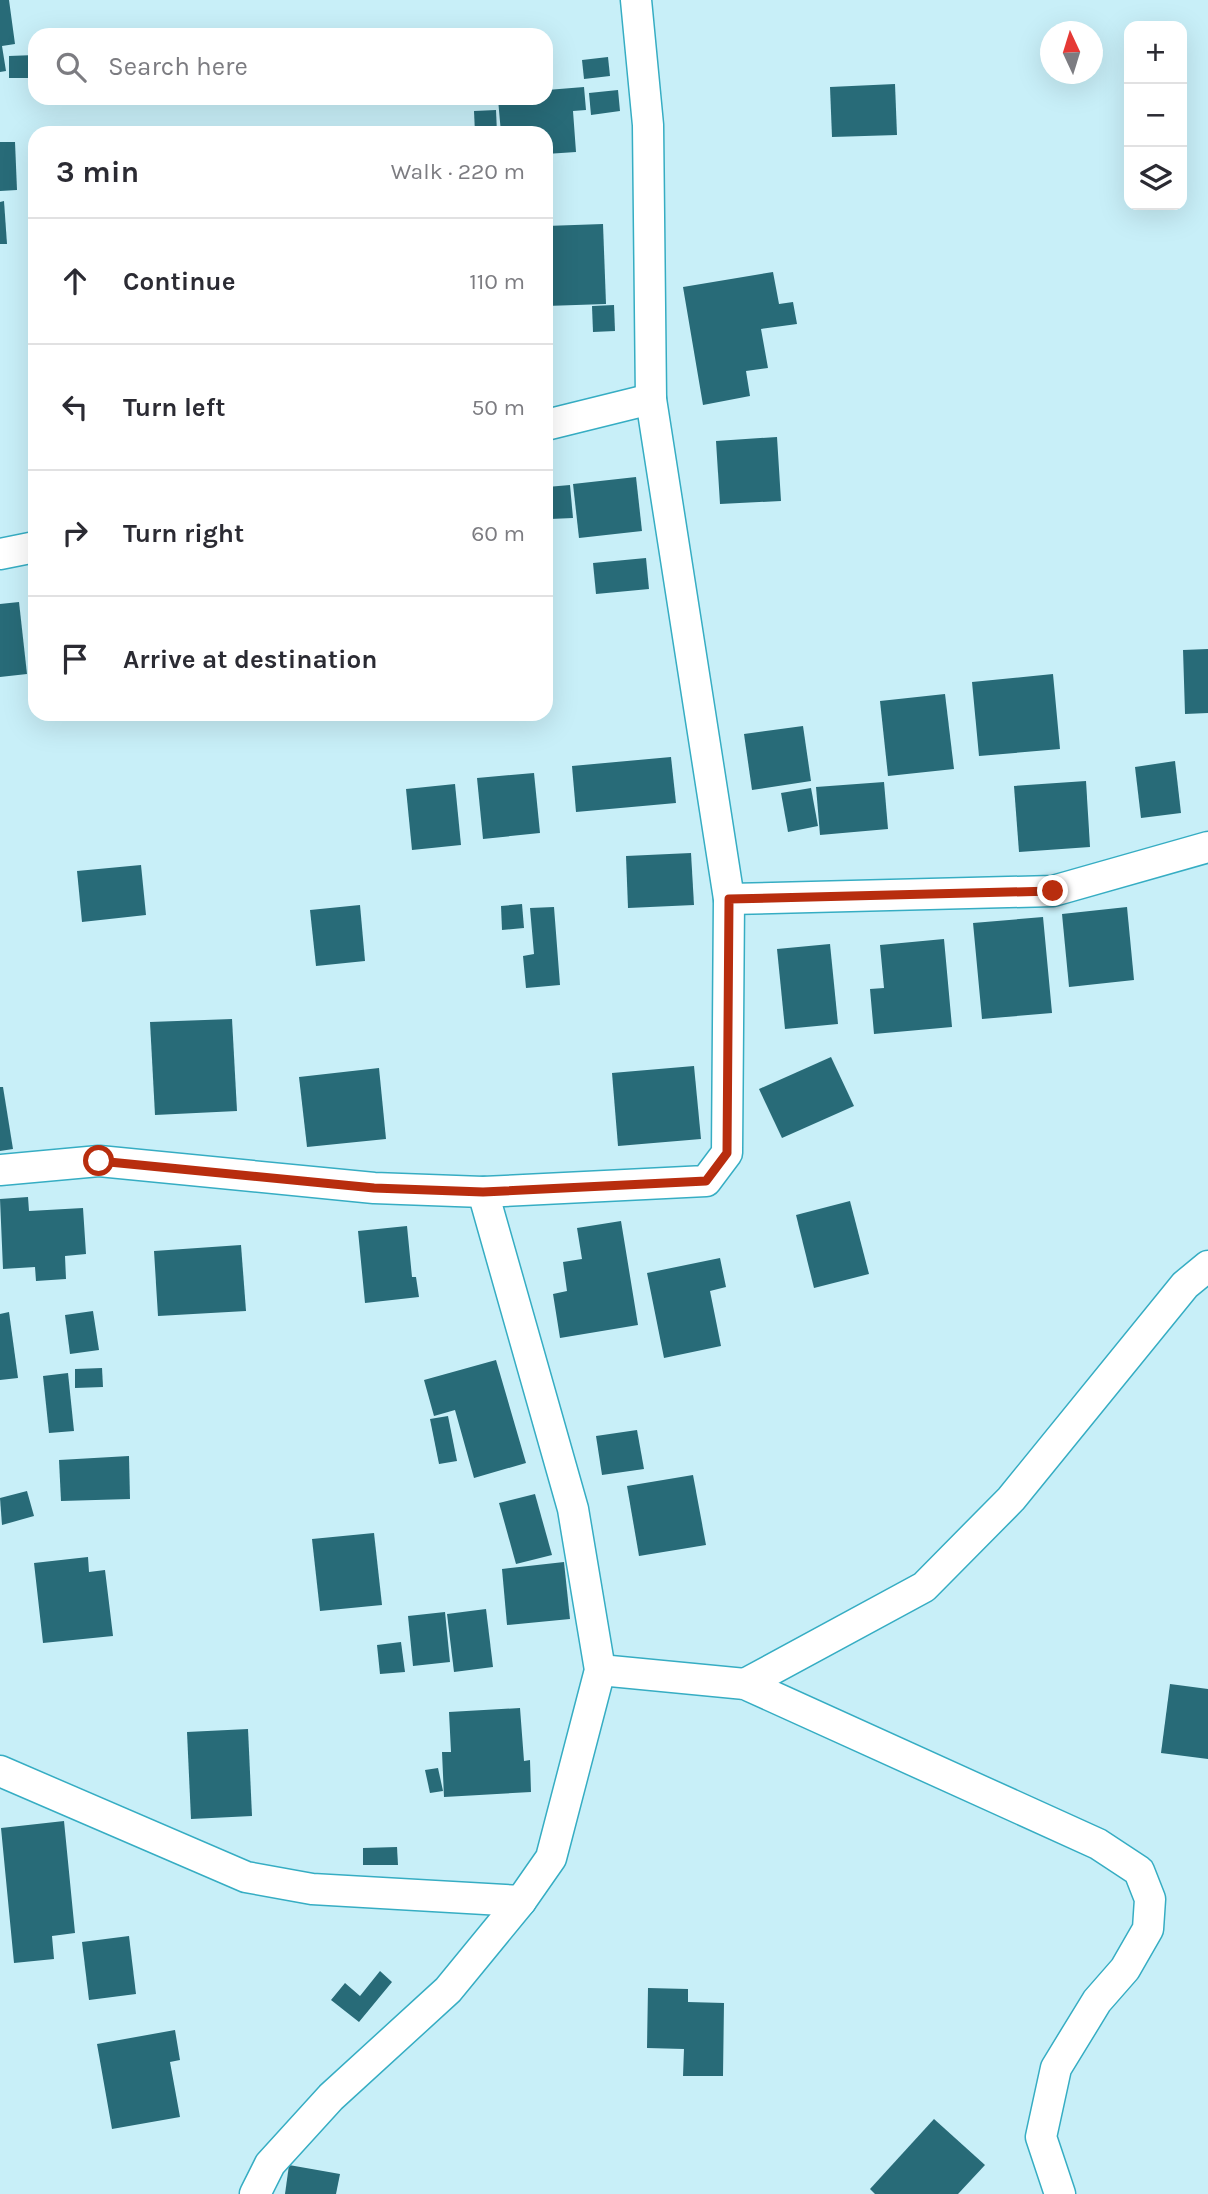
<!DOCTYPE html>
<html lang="en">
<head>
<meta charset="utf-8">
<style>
	:root { --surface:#fff; --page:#f7f7f7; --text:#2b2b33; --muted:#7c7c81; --line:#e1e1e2 }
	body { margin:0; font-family:Karla,sans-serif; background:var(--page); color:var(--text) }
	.controls { position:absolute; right:21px; top:21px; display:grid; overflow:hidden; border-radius:14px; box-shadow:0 7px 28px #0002 }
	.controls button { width:63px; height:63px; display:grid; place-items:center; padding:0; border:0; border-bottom:2px solid var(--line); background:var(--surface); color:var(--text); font:35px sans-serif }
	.compass { position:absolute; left:1040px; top:21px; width:63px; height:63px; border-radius:50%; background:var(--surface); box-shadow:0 7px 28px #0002; rotate:356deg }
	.stop { position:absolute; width:21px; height:21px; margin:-16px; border:5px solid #b82d0e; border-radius:50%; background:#fff }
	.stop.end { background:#b82d0e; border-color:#fff; box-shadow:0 2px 7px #0008 }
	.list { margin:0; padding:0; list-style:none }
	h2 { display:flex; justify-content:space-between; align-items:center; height:91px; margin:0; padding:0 28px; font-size:30px }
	h2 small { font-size:23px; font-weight:400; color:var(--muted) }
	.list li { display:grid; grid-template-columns:46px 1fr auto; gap:21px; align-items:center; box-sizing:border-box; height:126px; padding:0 28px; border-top:2px solid var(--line) }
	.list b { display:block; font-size:26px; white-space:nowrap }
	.list em { font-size:23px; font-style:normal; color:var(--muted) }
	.icon { flex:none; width:38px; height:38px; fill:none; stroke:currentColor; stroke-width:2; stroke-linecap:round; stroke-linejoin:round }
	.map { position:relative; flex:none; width:1208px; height:2194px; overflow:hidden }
	.search { position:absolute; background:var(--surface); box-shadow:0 7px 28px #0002; left:28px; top:28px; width:525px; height:77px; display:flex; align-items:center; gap:18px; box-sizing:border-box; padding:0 24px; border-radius:21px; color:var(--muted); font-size:26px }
	.panel { position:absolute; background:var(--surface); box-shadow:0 7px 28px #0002; left:28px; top:126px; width:525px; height:595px; border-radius:21px }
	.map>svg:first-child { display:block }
</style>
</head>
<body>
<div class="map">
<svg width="1208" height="2194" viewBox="0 0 1208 2194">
	<rect width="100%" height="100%" fill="#c8eff8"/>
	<g fill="#286b78">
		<polygon points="0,0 9,0 15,44 2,46 6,71 0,72"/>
		<polygon points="35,55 35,78 9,78 9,56"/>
		<polygon points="608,57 610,76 584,79 582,60"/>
		<polygon points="895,84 897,135 832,137 830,87"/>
		<polygon points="584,87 586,110 573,111 576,152 546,154 546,133 501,133 498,99 546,98 547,90"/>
		<polygon points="618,90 620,111 591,115 589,93"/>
		<polygon points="496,110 497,133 475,133 474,111"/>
		<polygon points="0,142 15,142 17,190 0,191"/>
		<polygon points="4,201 7,244 0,244 0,202"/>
		<polygon points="603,224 606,304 546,306 546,226"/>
		<polygon points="773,272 779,304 793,302 797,324 761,329 768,368 746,371 750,396 703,405 683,287"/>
		<polygon points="614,305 615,331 593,332 592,306"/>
		<polygon points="777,437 781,501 720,504 716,441"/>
		<polygon points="636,477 642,531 579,538 573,484"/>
		<polygon points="570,485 573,518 550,519 547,487"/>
		<polygon points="646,558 649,589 596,594 593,563"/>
		<polygon points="19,602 27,674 0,677 0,604"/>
		<polygon points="1208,649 1208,713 1185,714 1183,650"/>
		<polygon points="1053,674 1060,749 979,756 972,682"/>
		<polygon points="945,694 954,769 888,776 880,701"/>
		<polygon points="803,726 811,781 752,790 744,734"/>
		<polygon points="671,757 676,803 576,812 572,766"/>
		<polygon points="1175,761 1181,813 1141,818 1135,767"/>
		<polygon points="534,773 540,833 483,839 477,778"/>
		<polygon points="1086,781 1090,847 1019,852 1014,786"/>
		<polygon points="884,782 888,829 820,835 816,787"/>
		<polygon points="455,784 461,845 412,850 406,789"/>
		<polygon points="811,788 818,826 788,832 781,793"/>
		<polygon points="691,853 694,905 628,908 626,856"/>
		<polygon points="141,865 146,915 82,922 77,871"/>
		<polygon points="522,904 524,928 502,930 501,906"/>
		<polygon points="360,905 365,961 316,966 310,910"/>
		<polygon points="554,907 560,985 526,988 523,956 534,954 530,908"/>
		<polygon points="1127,907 1134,980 1069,987 1062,914"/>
		<polygon points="1043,917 1052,1013 982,1019 973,923"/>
		<polygon points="944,939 952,1027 874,1034 870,989 884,988 880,945"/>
		<polygon points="830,944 838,1024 785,1029 777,949"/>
		<polygon points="232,1019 237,1111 155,1115 150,1022"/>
		<polygon points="831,1057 854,1106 782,1138 759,1089"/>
		<polygon points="694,1066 701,1139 618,1146 612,1073"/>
		<polygon points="379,1068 386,1139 307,1147 299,1077"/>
		<polygon points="0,1087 3,1087 13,1149 0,1151"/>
		<polygon points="28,1197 29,1211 83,1208 86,1254 65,1256 66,1279 36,1281 35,1267 3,1269 0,1199"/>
		<polygon points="850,1201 869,1274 814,1288 796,1215"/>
		<polygon points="621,1221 638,1325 560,1338 553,1294 567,1291 563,1262 582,1259 577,1228"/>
		<polygon points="407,1226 412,1277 416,1277 419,1297 365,1303 358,1231"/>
		<polygon points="241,1245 246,1311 158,1316 154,1251"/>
		<polygon points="720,1258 726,1287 710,1291 721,1346 664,1358 647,1273"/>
		<polygon points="93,1311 99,1350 70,1354 65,1315"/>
		<polygon points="9,1312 18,1378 0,1380 0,1314"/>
		<polygon points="496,1360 526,1463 474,1478 455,1410 434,1416 424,1380"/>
		<polygon points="102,1368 103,1387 75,1388 75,1369"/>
		<polygon points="68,1373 74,1431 49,1433 43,1376"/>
		<polygon points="448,1416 457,1461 439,1464 430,1419"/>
		<polygon points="637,1430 644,1469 602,1475 596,1436"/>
		<polygon points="129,1456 130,1499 61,1501 59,1460"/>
		<polygon points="693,1475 706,1545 639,1556 627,1486"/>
		<polygon points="27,1491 34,1516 2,1525 0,1498"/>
		<polygon points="535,1494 552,1555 516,1564 499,1503"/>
		<polygon points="374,1533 382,1605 320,1611 312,1539"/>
		<polygon points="88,1557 89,1572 105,1570 113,1636 43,1643 34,1563"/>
		<polygon points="564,1562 570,1619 507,1625 502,1569"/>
		<polygon points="486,1609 493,1667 454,1672 447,1614"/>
		<polygon points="445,1612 450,1662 413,1666 408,1616"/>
		<polygon points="401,1642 405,1672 380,1674 377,1645"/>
		<polygon points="1170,1684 1208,1689 1208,1759 1161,1753"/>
		<polygon points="520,1708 524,1761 530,1760 531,1792 444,1797 442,1752 451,1752 449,1712"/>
		<polygon points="248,1729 252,1816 191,1819 187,1732"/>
		<polygon points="438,1768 443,1791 430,1793 425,1770"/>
		<polygon points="64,1821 75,1933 52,1936 54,1959 14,1963 1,1828"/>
		<polygon points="397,1847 398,1865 363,1865 363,1848"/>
		<polygon points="129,1936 136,1994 89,2000 82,1942"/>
		<polygon points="380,1971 392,1982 359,2022 331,2000 345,1983 360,1996"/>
		<polygon points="648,1988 688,1989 688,2002 724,2003 723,2076 683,2076 684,2049 647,2048"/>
		<polygon points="175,2030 180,2060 170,2062 180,2117 112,2129 97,2044"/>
		<polygon points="934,2119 985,2165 958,2194 875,2194 870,2189"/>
		<polygon points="289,2165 340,2174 336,2194 285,2194"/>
	</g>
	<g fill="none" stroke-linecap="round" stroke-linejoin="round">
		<defs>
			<g id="minor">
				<polyline points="546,425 651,399"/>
				<polyline points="0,554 35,547"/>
				<polyline points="729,899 1053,891 1208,847"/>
				<polyline points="0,1170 99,1161 374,1188 483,1192 706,1181 727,1153 729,899 651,399 648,125 636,0"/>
				<polyline points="600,1670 745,1684 1098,1844 1139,1871 1150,1899 1148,1929 1125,1969 1097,2001 1056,2068 1041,2137 1060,2194"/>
				<polyline points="745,1684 924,1587 1011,1499 1185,1285 1208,1266"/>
				<polyline points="0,1771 246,1877 312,1889 521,1901"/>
				<polyline points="255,2194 270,2164 331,2097 448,1990 521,1901 551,1858 600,1670 573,1509 483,1192"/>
			</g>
		</defs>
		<use href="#minor" stroke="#36adc3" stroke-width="33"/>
		<use href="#minor" stroke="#fff" stroke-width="30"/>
	</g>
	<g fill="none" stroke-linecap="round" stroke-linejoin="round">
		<polyline stroke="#b82d0e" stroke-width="9" points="99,1161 374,1188 483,1192 706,1181 727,1153 729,899 1053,891"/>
	</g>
</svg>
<div class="controls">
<button>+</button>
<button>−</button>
<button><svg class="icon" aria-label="layers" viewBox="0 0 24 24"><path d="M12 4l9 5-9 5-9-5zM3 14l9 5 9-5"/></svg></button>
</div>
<svg class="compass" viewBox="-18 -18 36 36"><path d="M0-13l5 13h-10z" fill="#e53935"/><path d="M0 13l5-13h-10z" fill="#7c7c81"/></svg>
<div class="stop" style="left:99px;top:1161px"></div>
<div class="stop end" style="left:1053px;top:891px"></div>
<div class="search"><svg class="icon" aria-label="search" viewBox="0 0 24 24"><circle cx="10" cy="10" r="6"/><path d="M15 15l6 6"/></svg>Search here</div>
<section class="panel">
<h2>3 min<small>Walk · 220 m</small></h2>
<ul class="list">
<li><svg class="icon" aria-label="ahead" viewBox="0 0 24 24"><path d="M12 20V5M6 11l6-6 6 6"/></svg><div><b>Continue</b></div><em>110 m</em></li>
<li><svg class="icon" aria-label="left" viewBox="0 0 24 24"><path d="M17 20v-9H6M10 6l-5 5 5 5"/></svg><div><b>Turn left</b></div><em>50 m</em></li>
<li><svg class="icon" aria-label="right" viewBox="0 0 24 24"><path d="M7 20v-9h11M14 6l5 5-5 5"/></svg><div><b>Turn right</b></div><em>60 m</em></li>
<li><svg class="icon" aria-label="arrive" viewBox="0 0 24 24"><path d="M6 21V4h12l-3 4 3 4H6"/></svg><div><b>Arrive at destination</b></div></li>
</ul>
</section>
</div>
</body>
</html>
